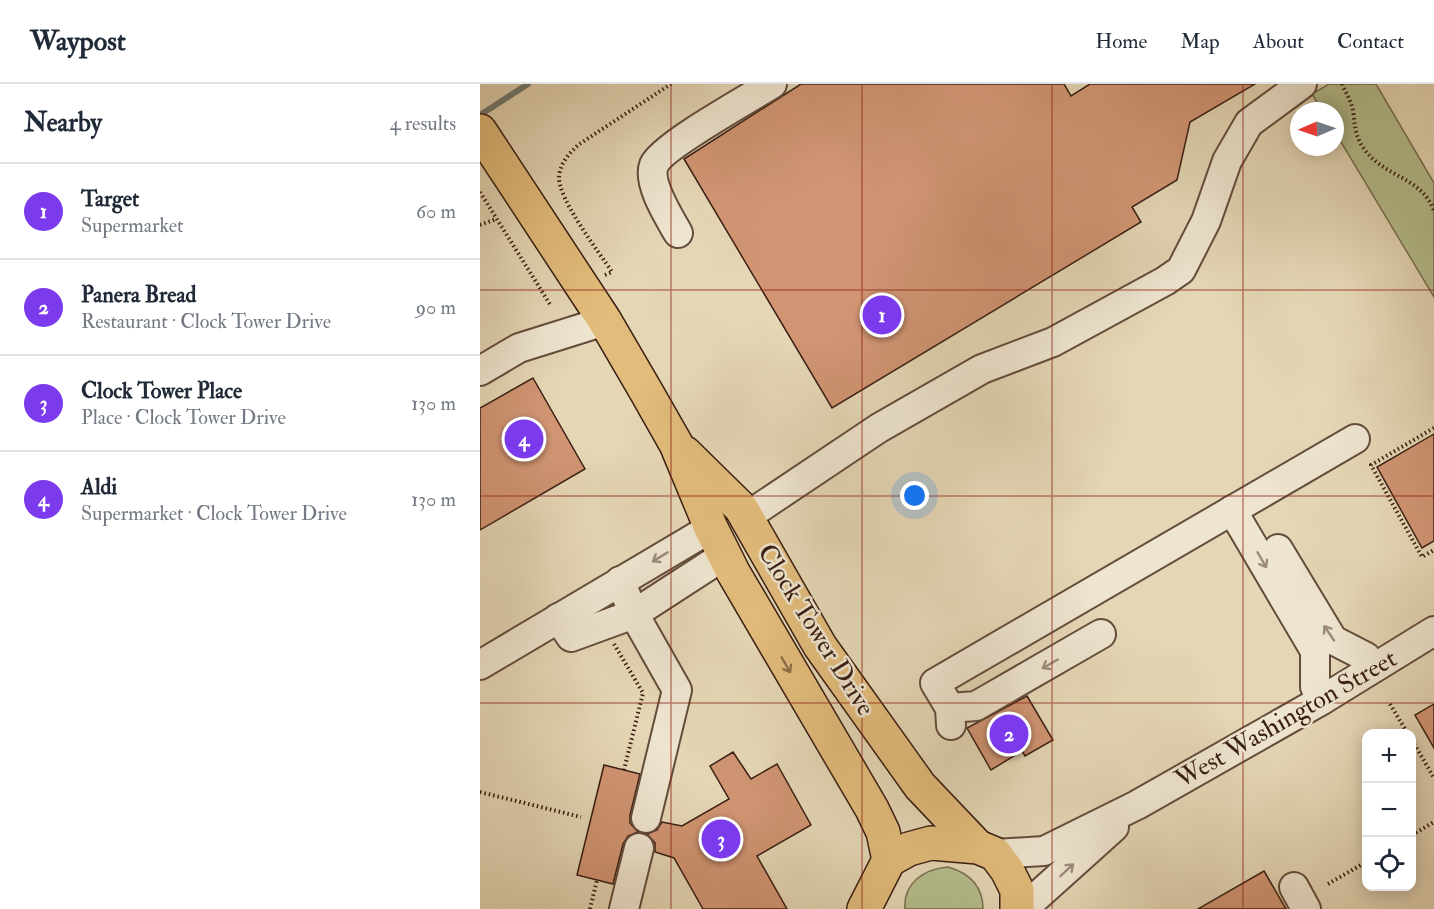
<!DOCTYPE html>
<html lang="en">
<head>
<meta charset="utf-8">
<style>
	:root { --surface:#fff; --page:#f2f2f3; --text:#1f2937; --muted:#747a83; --line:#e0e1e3; --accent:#7c3aed }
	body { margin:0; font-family:"IM FELL Double Pica",serif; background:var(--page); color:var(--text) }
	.controls { position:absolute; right:18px; bottom:18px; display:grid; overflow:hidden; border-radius:12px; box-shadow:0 3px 15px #0003 }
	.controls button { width:54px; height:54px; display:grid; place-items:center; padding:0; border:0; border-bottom:2px solid var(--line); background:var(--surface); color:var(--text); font:30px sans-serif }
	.compass { position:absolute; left:810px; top:18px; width:54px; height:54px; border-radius:50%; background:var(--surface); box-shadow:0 3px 15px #0003; rotate:268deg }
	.you { position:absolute; left:435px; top:412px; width:21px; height:21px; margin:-15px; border:4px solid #fff; border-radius:50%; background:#1a73e8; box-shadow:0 0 0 9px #1a73e833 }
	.badge { display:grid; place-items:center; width:39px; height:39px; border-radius:50%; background:var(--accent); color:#fff; font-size:20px; font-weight:700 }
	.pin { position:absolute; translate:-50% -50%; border:3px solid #fff; box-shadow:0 2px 6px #0006 }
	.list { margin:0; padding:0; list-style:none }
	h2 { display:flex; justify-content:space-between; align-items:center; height:78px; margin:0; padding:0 24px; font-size:26px }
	h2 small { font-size:20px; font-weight:400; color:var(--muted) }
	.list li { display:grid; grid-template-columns:39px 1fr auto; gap:18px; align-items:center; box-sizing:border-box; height:96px; padding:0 24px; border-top:2px solid var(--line) }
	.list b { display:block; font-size:22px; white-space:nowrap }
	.list p { margin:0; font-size:20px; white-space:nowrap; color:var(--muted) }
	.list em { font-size:20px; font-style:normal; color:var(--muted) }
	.icon { flex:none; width:33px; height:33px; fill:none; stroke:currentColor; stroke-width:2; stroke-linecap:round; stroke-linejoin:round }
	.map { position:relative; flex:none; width:954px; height:825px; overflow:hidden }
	header { display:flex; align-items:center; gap:36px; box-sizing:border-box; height:84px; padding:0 30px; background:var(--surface); border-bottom:2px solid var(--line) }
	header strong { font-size:28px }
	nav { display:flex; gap:33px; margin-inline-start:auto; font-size:21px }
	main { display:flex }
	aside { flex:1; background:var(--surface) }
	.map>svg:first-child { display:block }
</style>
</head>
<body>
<header>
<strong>Waypost</strong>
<nav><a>Home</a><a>Map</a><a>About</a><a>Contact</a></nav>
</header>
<main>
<aside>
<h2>Nearby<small>4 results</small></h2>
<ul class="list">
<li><span class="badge">1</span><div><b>Target</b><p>Supermarket</p></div><em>60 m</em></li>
<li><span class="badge">2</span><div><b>Panera Bread</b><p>Restaurant · Clock Tower Drive</p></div><em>90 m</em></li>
<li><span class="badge">3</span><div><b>Clock Tower Place</b><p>Place · Clock Tower Drive</p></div><em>130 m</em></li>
<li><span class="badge">4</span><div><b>Aldi</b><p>Supermarket · Clock Tower Drive</p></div><em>130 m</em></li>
</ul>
</aside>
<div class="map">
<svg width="954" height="825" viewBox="0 0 954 825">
	<rect width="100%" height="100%" fill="#e5d7b6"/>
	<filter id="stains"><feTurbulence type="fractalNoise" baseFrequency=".00333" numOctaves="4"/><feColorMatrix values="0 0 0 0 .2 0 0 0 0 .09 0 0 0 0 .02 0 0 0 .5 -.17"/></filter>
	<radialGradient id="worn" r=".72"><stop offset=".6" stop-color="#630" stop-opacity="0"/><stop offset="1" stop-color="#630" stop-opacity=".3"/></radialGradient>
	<g fill="#b5be8e" stroke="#776e50" stroke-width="1.5">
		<polygon points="849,0 896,0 954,99 954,213 855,48 855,27 842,27 832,10"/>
		<path d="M468,783C489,789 503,802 503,825H425C423,799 444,785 468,783Z"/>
	</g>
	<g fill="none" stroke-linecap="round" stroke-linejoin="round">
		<polyline stroke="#717b72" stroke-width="6" points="0,31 48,0"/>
	</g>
	<g fill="#d19573" stroke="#391e13" stroke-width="1.5">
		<polygon points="321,0 584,0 591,12 610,0 775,0 710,38 697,96 652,123 661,138 352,324 204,75"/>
		<polygon points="53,294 105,385 0,446 0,324"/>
		<polygon points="954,350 954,457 942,464 897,383"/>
		<polygon points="547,612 573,656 545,672 542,667 511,686 487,644"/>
		<polygon points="954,620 954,664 935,631"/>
		<polygon points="253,668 271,695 297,680 331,741 277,772 307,825 223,825 194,774 175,768 175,759 167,750 177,746 182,738 202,742 249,715 230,682"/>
		<polygon points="124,681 160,690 150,731 150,739 158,748 148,752 143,760 133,800 97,791"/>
		<polygon points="784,787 806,825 718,825"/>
	</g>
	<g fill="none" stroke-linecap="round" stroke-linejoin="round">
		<defs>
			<g id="minor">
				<path d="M198,149C189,133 167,99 174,81C182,62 270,14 292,0"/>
				<polyline points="0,287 39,264 125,237"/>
				<polyline points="752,426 835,567 835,603 842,616"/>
				<polyline points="266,433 399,344 502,285 573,258 685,197 701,186 726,137 747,77 769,39 822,0"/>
				<polyline points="798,465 853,556 886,573 893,584"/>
				<polyline points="140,497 154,530 197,606 166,734"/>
				<polyline points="78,534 91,553 154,530 245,471"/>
				<polyline points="0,581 231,444"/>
				<polyline points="470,624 496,622 621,550"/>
				<polyline points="471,641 470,624 455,599 875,355"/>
				<polyline points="515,770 564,767 657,721 842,616 954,547"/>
				<polyline points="814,803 826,825"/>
				<polyline points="144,825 159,764"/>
				<polyline points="543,825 634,743"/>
			</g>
			<g id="major">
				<polyline points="0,47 125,237 167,309 196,360 231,444 253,488 392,725 403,748 409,776"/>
				<polyline points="205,369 261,424 340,562 440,702 498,763"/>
				<polyline points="384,825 409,776 429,765 451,759 498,763 515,770 527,786 537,806 537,825"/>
			</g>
		</defs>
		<use href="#minor" stroke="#644c3c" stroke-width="32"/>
		<use href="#major" stroke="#391e13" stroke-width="36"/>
		<g stroke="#391e13" stroke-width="4" stroke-dasharray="1.5 3" stroke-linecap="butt">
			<path d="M862,0C866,9 871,17 873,26C875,41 875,54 885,66C904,93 942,93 954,127"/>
			<polyline points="0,108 71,222"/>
			<polyline points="0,141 16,135"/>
			<path d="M125,191L132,188C119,168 78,115 79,93C80,79 89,70 98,61L191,0"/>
			<polyline points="954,344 891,381 942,473 954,466"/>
			<polyline points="134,560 163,609 144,686"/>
			<polyline points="910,620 928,650"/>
			<polyline points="932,656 954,694"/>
			<polyline points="0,708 101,733"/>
			<polyline points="932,751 954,738"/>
			<polyline points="848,800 886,778"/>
			<polyline points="110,825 117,796"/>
		</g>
		<use href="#minor" stroke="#eee5d0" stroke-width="28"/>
		<use href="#major" stroke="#e2bc7b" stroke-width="33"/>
	</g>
	<defs><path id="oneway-shaft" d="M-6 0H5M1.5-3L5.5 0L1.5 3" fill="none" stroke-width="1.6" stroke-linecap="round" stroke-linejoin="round" transform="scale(1.5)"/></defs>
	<g stroke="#9d8b7b">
		<use href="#oneway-shaft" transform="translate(180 473) rotate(149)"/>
		<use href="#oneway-shaft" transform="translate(782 476) rotate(60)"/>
		<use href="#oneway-shaft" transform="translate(849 549) rotate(-124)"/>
		<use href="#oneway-shaft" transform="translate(570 580) rotate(150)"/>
		<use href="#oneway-shaft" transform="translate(587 786) rotate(-43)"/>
	</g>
	<use stroke="#8e6d47" href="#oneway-shaft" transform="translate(306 581) rotate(60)"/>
	<path fill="none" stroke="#8f2418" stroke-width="1.5" stroke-opacity="0.55" d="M191,0V825M382,0V825M572,0V825M763,0V825M0,206H954M0,412H954M0,619H954"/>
	<g text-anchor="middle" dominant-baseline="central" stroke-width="5" stroke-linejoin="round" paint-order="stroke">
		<g font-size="26" fill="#391e13" stroke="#eee5d0">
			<text transform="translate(336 546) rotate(58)">Clock Tower Drive</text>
			<text transform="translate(806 635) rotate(-30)">West Washington Street</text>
		</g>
	</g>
	<rect width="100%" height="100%" filter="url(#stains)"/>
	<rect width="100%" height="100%" fill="url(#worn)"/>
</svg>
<div class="controls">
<button>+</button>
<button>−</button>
<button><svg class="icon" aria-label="locate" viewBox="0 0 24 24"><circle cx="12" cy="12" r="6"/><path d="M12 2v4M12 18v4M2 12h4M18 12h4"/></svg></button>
</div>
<svg class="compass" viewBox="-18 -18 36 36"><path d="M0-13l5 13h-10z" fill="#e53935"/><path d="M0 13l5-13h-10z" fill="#747a83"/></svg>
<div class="you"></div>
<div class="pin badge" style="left:402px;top:231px">1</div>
<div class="pin badge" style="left:529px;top:650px">2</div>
<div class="pin badge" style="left:241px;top:755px">3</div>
<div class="pin badge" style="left:44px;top:355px">4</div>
</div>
</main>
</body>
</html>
